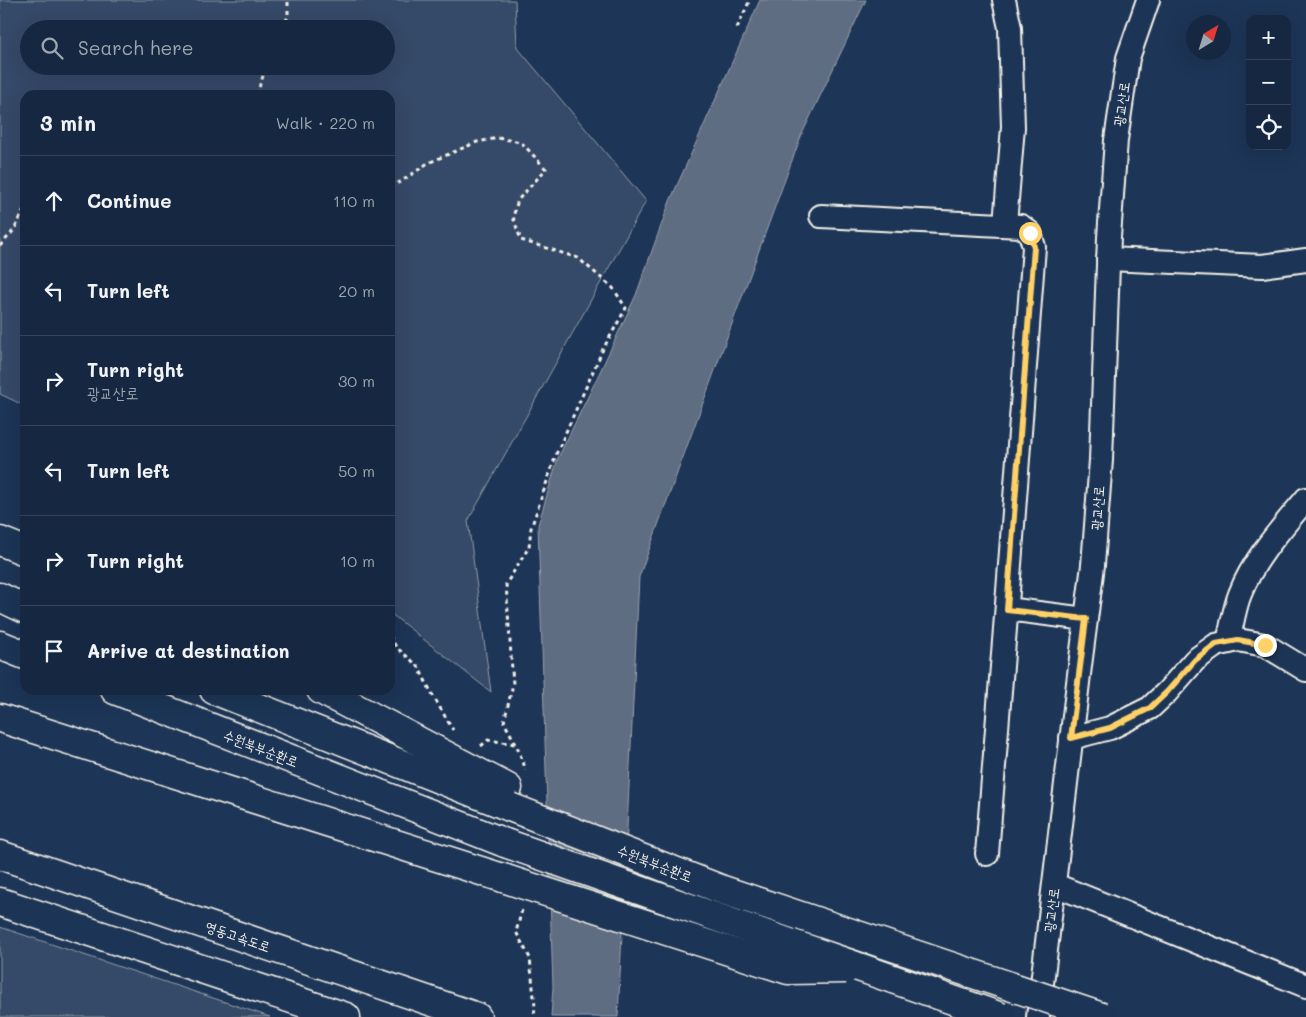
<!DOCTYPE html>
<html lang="en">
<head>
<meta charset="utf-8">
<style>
	:root { --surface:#162841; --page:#1f3048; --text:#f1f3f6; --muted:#9ea6b1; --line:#35445a }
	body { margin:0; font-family:Mali,"Poor Story",sans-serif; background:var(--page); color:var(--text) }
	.controls { position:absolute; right:15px; top:15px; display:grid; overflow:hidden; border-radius:10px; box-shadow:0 5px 20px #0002 }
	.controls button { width:45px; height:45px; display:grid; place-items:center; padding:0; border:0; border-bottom:1px solid var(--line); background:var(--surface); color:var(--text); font:25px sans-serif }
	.compass { position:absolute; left:1186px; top:15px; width:45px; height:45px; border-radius:50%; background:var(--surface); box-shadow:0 5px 20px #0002; rotate:38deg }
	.stop { position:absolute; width:15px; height:15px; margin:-11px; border:4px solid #ffd166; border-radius:50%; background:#fff }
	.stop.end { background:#ffd166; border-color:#fff; box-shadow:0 1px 5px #0008 }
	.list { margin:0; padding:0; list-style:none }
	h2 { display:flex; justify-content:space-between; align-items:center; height:65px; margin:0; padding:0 20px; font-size:21px }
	h2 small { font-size:16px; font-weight:400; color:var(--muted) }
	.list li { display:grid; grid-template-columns:32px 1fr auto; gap:15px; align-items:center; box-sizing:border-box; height:90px; padding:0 20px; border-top:1px solid var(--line) }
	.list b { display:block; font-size:19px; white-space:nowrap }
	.list p { margin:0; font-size:16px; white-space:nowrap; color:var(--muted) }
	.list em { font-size:16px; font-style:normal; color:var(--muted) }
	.icon { flex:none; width:28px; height:28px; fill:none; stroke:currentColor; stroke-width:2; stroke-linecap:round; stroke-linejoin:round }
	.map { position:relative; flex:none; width:1306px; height:1017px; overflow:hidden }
	.search { position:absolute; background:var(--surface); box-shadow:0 5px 20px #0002; left:20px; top:20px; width:375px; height:55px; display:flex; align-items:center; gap:12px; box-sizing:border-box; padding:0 18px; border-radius:28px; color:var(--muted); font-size:19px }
	.panel { position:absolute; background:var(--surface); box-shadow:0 5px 20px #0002; left:20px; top:90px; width:375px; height:605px; border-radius:15px }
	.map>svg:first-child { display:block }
</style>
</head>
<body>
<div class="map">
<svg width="1306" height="1017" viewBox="0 0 1306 1017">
	<rect width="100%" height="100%" fill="#1d3557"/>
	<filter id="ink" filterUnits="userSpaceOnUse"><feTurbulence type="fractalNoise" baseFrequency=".02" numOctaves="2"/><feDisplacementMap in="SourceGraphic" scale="10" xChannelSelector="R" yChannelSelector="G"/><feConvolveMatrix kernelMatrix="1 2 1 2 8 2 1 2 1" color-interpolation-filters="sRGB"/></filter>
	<g filter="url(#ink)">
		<g fill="#354a67" stroke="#949ea8" fill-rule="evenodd">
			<path d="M0,0H515L517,47L646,201L468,521L491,692L390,613V95H25V406L0,394ZM29,29H386V66H29Z"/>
			<polygon points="0,927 270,1017 0,1017"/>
		</g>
		<polygon fill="#5e6d82" stroke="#9aa2ab" points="760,0 866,0 801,136 639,577 618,1017 551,1017 553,987 538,525 558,458 598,376 636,295 670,201"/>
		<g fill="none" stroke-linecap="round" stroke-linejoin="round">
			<defs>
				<g id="minor">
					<polyline points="1004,0 1010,28 1013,127 1005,224"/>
					<polyline points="821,216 1021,226 1030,233 1034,247 1008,591 987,854"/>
					<polyline points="1108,259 1262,266 1306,260"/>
					<polyline points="1007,609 1086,619"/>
					<path d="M1228,642C1232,626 1234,609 1240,594C1254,558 1282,528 1306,499"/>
					<polyline points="1071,738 1110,728 1150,708 1167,692 1195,660 1216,645 1238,640 1265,645 1306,670"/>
					<polyline points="1055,885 1306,986"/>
					<polyline points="1038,1017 1080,666 1093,565 1101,460 1109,237 1116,140 1128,58 1148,0"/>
				</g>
				<g id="highway">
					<polyline points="0,541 25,551"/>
					<polyline points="0,597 25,609"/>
					<polyline points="0,645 25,655"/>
					<polyline points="115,690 505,843"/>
					<polyline points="214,690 510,807"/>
					<polyline points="321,690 508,788"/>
					<polyline points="0,718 506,879"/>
					<polyline points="0,855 477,1017"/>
					<polyline points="0,902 346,1017"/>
				</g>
			</defs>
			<use href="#minor" stroke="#f4f1e8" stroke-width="26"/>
			<use href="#highway" stroke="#f4f1e8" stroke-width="31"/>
			<g stroke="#f4f1e8" stroke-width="3" stroke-dasharray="4 4" stroke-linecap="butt">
				<polyline points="737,28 750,0"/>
				<polyline points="283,29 288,16 288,0"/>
				<polyline points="258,95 260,84 267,66"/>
				<polyline points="390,187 402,181 428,163 477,142 498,138 521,142 546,169 518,200 513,217 521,240 578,258 613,288 626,308 603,349 557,452 531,528 529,547 506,584 513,684 504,722 516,744 526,770"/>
				<polyline points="0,246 14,230 25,208"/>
				<polyline points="390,636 396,647 418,666 432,694 453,730"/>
				<polyline points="481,746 488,740 515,744"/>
				<polyline points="522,910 516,932 530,958 535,1007 534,1017"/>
			</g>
			<use href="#minor" stroke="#1d3557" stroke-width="22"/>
			<use href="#highway" stroke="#1d3557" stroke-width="28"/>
			<defs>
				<g id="highway-bridge">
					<polyline points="510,807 723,890 1102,1017"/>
					<polyline points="505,843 1001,1017"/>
					<polyline points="506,879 788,970 846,969"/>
				</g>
			</defs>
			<use href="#highway-bridge" stroke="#f4f1e8" stroke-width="31" stroke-linecap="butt"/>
			<use href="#highway-bridge" stroke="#1d3557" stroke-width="28"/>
		</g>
	</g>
	<g fill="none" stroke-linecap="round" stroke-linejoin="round" filter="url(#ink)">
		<polyline stroke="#ffd166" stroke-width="6" points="1030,233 1034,247 1007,610 1086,619 1071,738 1110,728 1150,708 1167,692 1195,660 1216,644 1238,640 1265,645"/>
	</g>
	<g text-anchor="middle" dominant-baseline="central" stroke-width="4.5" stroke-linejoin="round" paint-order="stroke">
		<g font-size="14" fill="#f4f1e8" stroke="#1d3557">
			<text transform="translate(1121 104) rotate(-82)">광교산로</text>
			<text transform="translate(1097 508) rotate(-86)">광교산로</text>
			<text transform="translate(261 748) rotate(21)">수원북부순환로</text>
			<text transform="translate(655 863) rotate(21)">수원북부순환로</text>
			<text transform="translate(1051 910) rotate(-83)">광교산로</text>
			<text transform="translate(238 936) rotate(19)">영동고속도로</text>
		</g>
	</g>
</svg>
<div class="controls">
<button>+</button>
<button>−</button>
<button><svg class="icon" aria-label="locate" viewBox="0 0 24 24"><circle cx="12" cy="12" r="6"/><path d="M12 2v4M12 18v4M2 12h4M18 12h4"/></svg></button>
</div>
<svg class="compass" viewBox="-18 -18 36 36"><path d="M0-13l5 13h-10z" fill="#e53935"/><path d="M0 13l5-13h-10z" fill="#9ea6b1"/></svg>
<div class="stop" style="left:1030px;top:233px"></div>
<div class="stop end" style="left:1265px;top:645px"></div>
<div class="search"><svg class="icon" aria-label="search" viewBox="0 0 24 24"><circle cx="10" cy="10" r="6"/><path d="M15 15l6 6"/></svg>Search here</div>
<section class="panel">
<h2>3 min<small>Walk · 220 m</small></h2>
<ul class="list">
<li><svg class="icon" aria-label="ahead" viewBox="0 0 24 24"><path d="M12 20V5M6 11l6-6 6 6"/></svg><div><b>Continue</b></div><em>110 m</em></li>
<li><svg class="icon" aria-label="left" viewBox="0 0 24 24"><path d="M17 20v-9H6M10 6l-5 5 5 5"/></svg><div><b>Turn left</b></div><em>20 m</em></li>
<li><svg class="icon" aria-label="right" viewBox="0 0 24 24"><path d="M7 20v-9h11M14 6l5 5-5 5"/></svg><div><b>Turn right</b><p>광교산로</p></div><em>30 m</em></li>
<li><svg class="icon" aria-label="left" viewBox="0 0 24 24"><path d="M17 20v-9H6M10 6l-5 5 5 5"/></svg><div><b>Turn left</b></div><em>50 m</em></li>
<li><svg class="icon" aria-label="right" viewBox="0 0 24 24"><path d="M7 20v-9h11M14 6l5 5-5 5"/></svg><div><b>Turn right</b></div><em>10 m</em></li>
<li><svg class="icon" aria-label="arrive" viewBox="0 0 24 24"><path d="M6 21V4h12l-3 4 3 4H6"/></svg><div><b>Arrive at destination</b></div></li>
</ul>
</section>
</div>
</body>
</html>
